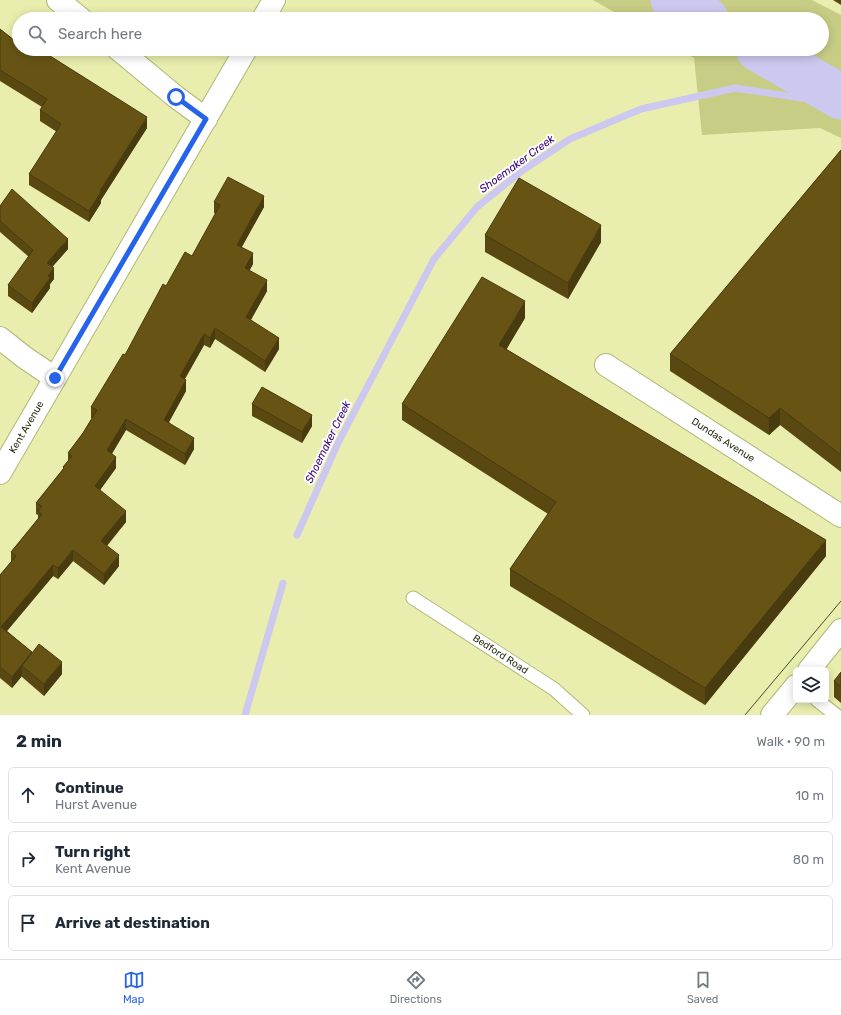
<!DOCTYPE html>
<html lang="en">
<head>
<meta charset="utf-8">
<style>
	:root { --surface:#fff; --page:#f2f2f3; --text:#1f2937; --muted:#747a83; --line:#e0e1e3; --accent:#2563eb }
	body { margin:0; font-family:Rubik,sans-serif; background:var(--page); color:var(--text) }
	.controls { position:absolute; right:12px; bottom:12px; display:grid; overflow:hidden; border-radius:6px; box-shadow:0 2px 10px #0003 }
	.controls button { width:36px; height:36px; display:grid; place-items:center; padding:0; border:0; border-bottom:1px solid var(--line); background:var(--surface); color:var(--text); font:20px sans-serif }
	.stop { position:absolute; width:12px; height:12px; margin:-9px; border:3px solid #2563eb; border-radius:50%; background:#fff }
	.stop.end { background:#2563eb; border-color:#fff; box-shadow:0 1px 4px #0008 }
	.list { margin:0; padding:0; list-style:none }
	h2 { display:flex; justify-content:space-between; align-items:center; height:52px; margin:0; padding:0 16px; font-size:17px }
	h2 small { font-size:13px; font-weight:400; color:var(--muted) }
	.list li { display:grid; grid-template-columns:26px 1fr auto; gap:12px; align-items:center; box-sizing:border-box; height:56px; margin:0 8px 8px; padding:0 8px; border:1px solid var(--line); border-radius:6px }
	.list b { display:block; font-size:15px; white-space:nowrap }
	.list p { margin:0; font-size:13px; white-space:nowrap; color:var(--muted) }
	.list em { font-size:13px; font-style:normal; color:var(--muted) }
	.icon { flex:none; width:22px; height:22px; fill:none; stroke:currentColor; stroke-width:2; stroke-linecap:round; stroke-linejoin:round }
	.map { position:relative; flex:none; width:841px; height:715px; overflow:hidden }
	.search { position:absolute; background:var(--surface); box-shadow:0 2px 10px #0003; left:12px; right:12px; top:12px; height:44px; display:flex; align-items:center; gap:10px; box-sizing:border-box; padding:0 14px; border-radius:22px; color:var(--muted); font-size:15px }
	.sheet { height:244px; background:var(--surface) }
	nav { display:flex; justify-content:space-around; align-items:center; box-sizing:border-box; height:56px; border-top:1px solid var(--line); background:var(--surface); font-size:11px; color:var(--muted) }
	nav a { display:grid; justify-items:center; gap:2px }
	nav .on { color:var(--accent) }
	.map>svg:first-child { display:block }
</style>
</head>
<body>
<div class="map">
<svg width="841" height="715" viewBox="0 0 841 715">
	<rect width="100%" height="100%" fill="#e9eeae"/>
	<polygon fill="#c8cd85" points="593,0 812,0 841,15 841,138 820,128 702,135 694,58 679,49 822,49 822,19 626,19"/>
	<g fill="none" stroke-linecap="round" stroke-linejoin="round">
		<g stroke="#cdc8ef" stroke-width="7">
			<polyline points="297,535 338,443 434,259 477,207 523,170 570,139 641,109 735,88 841,104"/>
			<polyline points="245,715 283,583"/>
		</g>
		<g stroke="#cdc8ef" stroke-width="45">
			<polyline points="673,0 706,19"/>
			<polyline points="758,49 841,97"/>
		</g>
		<defs>
			<g id="lane">
				<path id="s1" d="M413,598L554,689L583,715"/>
				<polyline points="817,700 836,715"/>
			</g>
			<g id="street">
				<polyline points="58,0 81,19"/>
				<polyline points="263,19 274,0"/>
				<polyline points="118,49 176,97 206,119"/>
				<polyline points="0,338 24,357 55,378"/>
				<path id="s2" d="M606,365L841,516"/>
				<path id="s3" d="M0,473L246,49"/>
				<polyline points="809,670 841,630"/>
				<polyline points="772,715 796,686"/>
			</g>
		</defs>
		<use href="#lane" stroke="#b2b779" stroke-width="15"/>
		<use href="#street" stroke="#b2b779" stroke-width="24"/>
		<use href="#lane" stroke="#fff" stroke-width="13"/>
		<use href="#street" stroke="#fff" stroke-width="22"/>
		<polyline stroke="#4a4c2c" stroke-width="1" points="745,715 841,601"/>
	</g>
	<g fill="#594812">
		<polygon points="833,0 841,0 841,5"/>
		<polygon points="0,29 30,53 147,128 101,200 101,203 89,222 29,185 29,174 57,132 40,121 40,110 42,107 0,81"/>
		<polygon points="841,150 841,472 780,425 769,435 670,371 670,354"/>
		<polygon points="214,202 264,207 241,247 253,264 249,271 267,291 251,320 279,349 265,372 215,339 210,348 204,345 185,379 186,391 169,422 194,449 185,465 126,430 112,454 116,468 100,490 126,522 107,546 119,566 104,585 73,561 58,579 53,576 7,631 32,652 62,674 44,696 22,677 22,676 12,688 0,678 0,575 11,562 11,552 38,519 38,515 36,514 36,503 63,469 63,467 68,461 68,453 83,433 92,418 91,418 91,407 125,355 166,286 192,256 216,214 214,213"/>
		<polygon points="0,206 68,249 52,267 54,279 50,284 50,288 32,313 8,296 8,285 29,257 0,232"/>
		<polygon points="485,235 601,242 568,299 485,252"/>
		<polygon points="525,318 506,349 826,556 705,705 510,586 510,569 548,514 402,420 402,404"/>
		<polygon points="252,404 312,426 302,443 252,416"/>
		<polygon points="841,672 841,703 834,697 834,681"/>
	</g>
	<g fill="#483b0f">
		<polygon points="147,117 147,128 101,200 101,203 89,222 89,211 100,191"/>
		<polygon points="264,196 264,207 237,256 237,245"/>
		<polygon points="601,225 601,242 568,299 568,283"/>
		<polygon points="68,239 68,249 47,273 47,263"/>
		<polygon points="253,253 253,264 245,279 245,268"/>
		<polygon points="54,268 54,279 50,284 50,288 32,313 32,303 48,276"/>
		<polygon points="267,280 267,291 246,328 246,317"/>
		<polygon points="525,301 525,318 499,362 499,345"/>
		<polygon points="215,328 215,339 210,348 210,338"/>
		<polygon points="204,334 204,345 180,387 180,376"/>
		<polygon points="279,338 279,349 265,372 265,361"/>
		<polygon points="186,380 186,391 164,431 164,420"/>
		<polygon points="780,408 780,425 769,435 769,418"/>
		<polygon points="312,415 312,426 302,443 302,432"/>
		<polygon points="126,419 126,430 107,461 107,450"/>
		<polygon points="194,438 194,449 185,465 185,454"/>
		<polygon points="116,457 116,468 95,497 95,486"/>
		<polygon points="126,511 126,522 101,552 101,541"/>
		<polygon points="826,540 826,556 705,705 705,688"/>
		<polygon points="73,550 73,561 58,579 58,568"/>
		<polygon points="119,555 119,566 104,585 104,574"/>
		<polygon points="53,565 53,576 1,638 1,627"/>
		<polygon points="32,652 27,670 22,666 22,676 12,688 12,677"/>
		<polygon points="62,662 62,674 44,696 44,684"/>
	</g>
	<g fill="#675415" stroke="#483b0f">
		<polygon points="0,29 19,44 19,49 26,49 30,53 33,49 39,49 147,117 100,191 101,192 89,211 29,174 61,124 40,110 47,99 0,70"/>
		<polygon points="841,150 841,455 780,408 769,418 670,354"/>
		<polygon points="228,177 264,196 237,245 253,253 245,268 267,280 246,317 279,338 265,361 215,328 210,338 204,334 180,376 186,380 164,420 194,438 185,454 126,419 107,450 116,457 95,486 126,511 101,541 119,555 104,574 73,550 58,568 53,565 1,627 32,652 12,677 0,667 0,575 16,556 11,552 42,514 38,511 42,506 36,503 64,468 63,467 72,456 68,453 83,433 97,410 91,407 123,354 125,355 163,284 166,286 185,252 192,256 220,205 214,202"/>
		<polygon points="519,178 601,225 568,283 485,235"/>
		<polygon points="12,189 68,239 47,263 54,268 48,276 50,278 32,303 8,285 33,250 0,221 0,206"/>
		<polygon points="482,277 525,301 499,345 826,540 705,688 510,569 556,502 402,404"/>
		<polygon points="262,387 312,415 302,432 252,404"/>
		<polygon points="39,644 62,662 44,684 22,666"/>
		<polygon points="841,672 841,687 834,681"/>
	</g>
	<g fill="none" stroke-linecap="round" stroke-linejoin="round">
		<polyline stroke="#2563eb" stroke-width="5" points="55,378 206,119 176,97"/>
	</g>
	<g text-anchor="middle" dominant-baseline="central" stroke-width="4" stroke-linejoin="round" paint-order="stroke">
		<g font-size="10" fill="#2b2c13" stroke="#fff">
			<text stroke="none"><textPath href="#s3" startOffset="53">Kent Avenue</textPath></text>
			<text stroke="none"><textPath href="#s2" startOffset="139">Dundas Avenue</textPath></text>
			<text stroke="none"><textPath href="#s1" startOffset="104">Bedford Road</textPath></text>
		</g>
		<g font-size="11" font-style="italic" fill="#350077" stroke="#fff">
			<text transform="translate(517 164) rotate(-36)">Shoemaker Creek</text>
			<text transform="translate(328 442) rotate(-64)">Shoemaker Creek</text>
		</g>
	</g>
</svg>
<div class="controls">
<button><svg class="icon" aria-label="layers" viewBox="0 0 24 24"><path d="M12 4l9 5-9 5-9-5zM3 14l9 5 9-5"/></svg></button>
</div>
<div class="stop" style="left:176px;top:97px"></div>
<div class="stop end" style="left:55px;top:378px"></div>
<div class="search"><svg class="icon" aria-label="search" viewBox="0 0 24 24"><circle cx="10" cy="10" r="6"/><path d="M15 15l6 6"/></svg>Search here</div>
</div>
<section class="sheet">
<h2>2 min<small>Walk · 90 m</small></h2>
<ul class="list">
<li><svg class="icon" aria-label="ahead" viewBox="0 0 24 24"><path d="M12 20V5M6 11l6-6 6 6"/></svg><div><b>Continue</b><p>Hurst Avenue</p></div><em>10 m</em></li>
<li><svg class="icon" aria-label="right" viewBox="0 0 24 24"><path d="M7 20v-9h11M14 6l5 5-5 5"/></svg><div><b>Turn right</b><p>Kent Avenue</p></div><em>80 m</em></li>
<li><svg class="icon" aria-label="arrive" viewBox="0 0 24 24"><path d="M6 21V4h12l-3 4 3 4H6"/></svg><div><b>Arrive at destination</b></div></li>
</ul>
</section>
<nav>
<a class="on"><svg class="icon" aria-label="map" viewBox="0 0 24 24"><path d="M3 6l6-2 6 2 6-2v14l-6 2-6-2-6 2zM9 4v14M15 6v14"/></svg>Map</a>
<a><svg class="icon" aria-label="directions" viewBox="0 0 24 24"><path d="M12 3l9 9-9 9-9-9zM9 14v-3h6M13 9l2 2-2 2"/></svg>Directions</a>
<a><svg class="icon" aria-label="saved" viewBox="0 0 24 24"><path d="M7 4h10v16l-5-4-5 4z"/></svg>Saved</a>
</nav>
</body>
</html>
